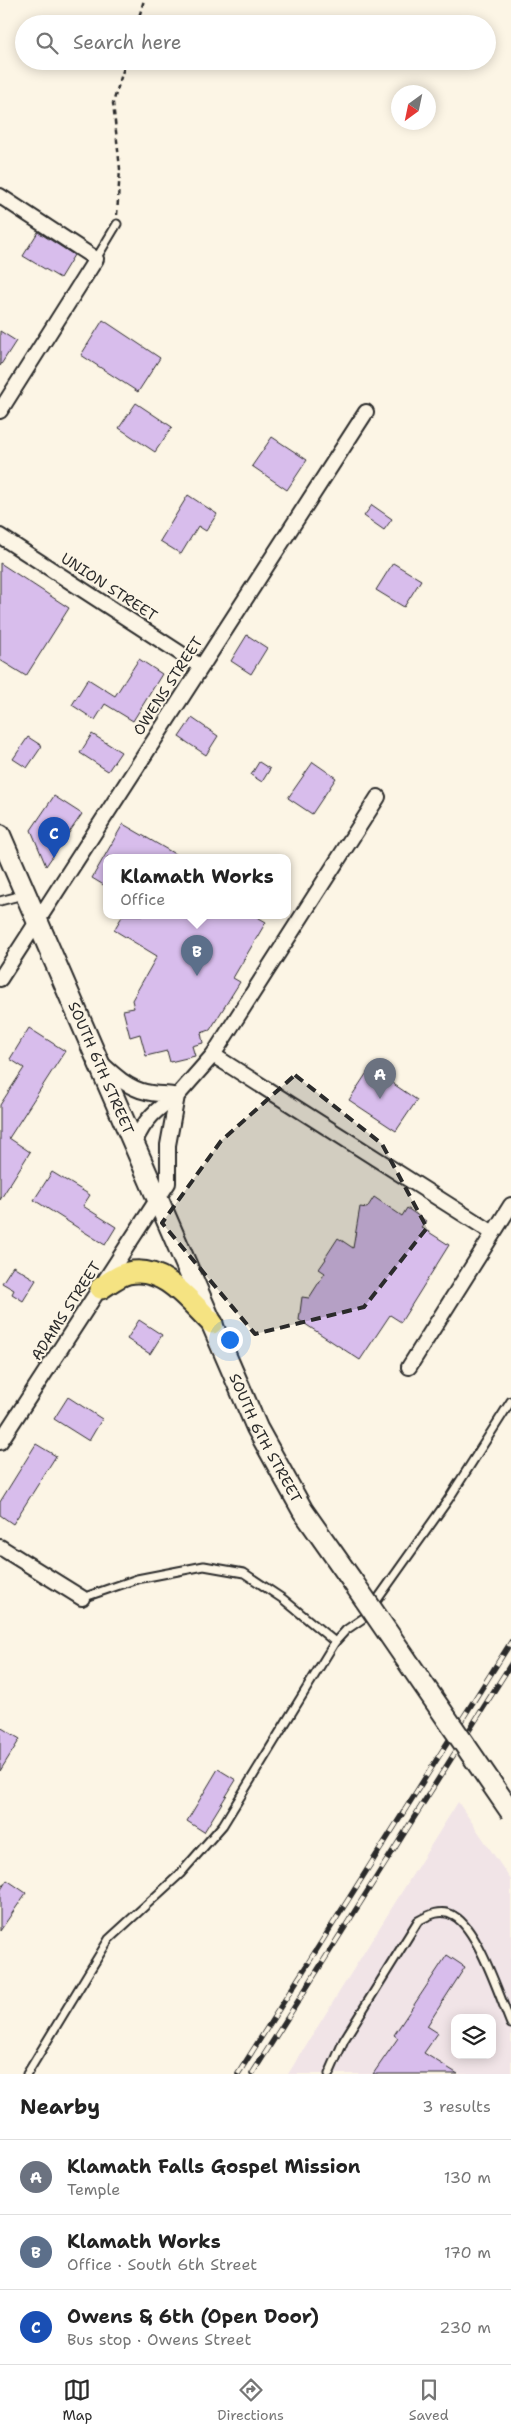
<!DOCTYPE html>
<html lang="en">
<head>
<meta charset="utf-8">
<style>
	:root { --surface:#fff; --page:#f2f2f2; --text:#222; --muted:#767676; --line:#e0e0e0; --accent:#2b2b2b }
	body { margin:0; font-family:"Shantell Sans",sans-serif; background:var(--page); color:var(--text) }
	.controls { position:absolute; right:15px; bottom:15px; display:grid; overflow:hidden; border-radius:10px; box-shadow:0 2px 12px #0003 }
	.controls button { width:45px; height:45px; display:grid; place-items:center; padding:0; border:0; border-bottom:1px solid var(--line); background:var(--surface); color:var(--text); font:25px sans-serif }
	.compass { position:absolute; left:391px; top:85px; width:45px; height:45px; border-radius:50%; background:var(--surface); box-shadow:0 2px 12px #0003; rotate:213deg }
	.you { position:absolute; left:229px; top:1339px; width:18px; height:18px; margin:-12px; border:4px solid #fff; border-radius:50%; background:#1a73e8; box-shadow:0 0 0 8px #1a73e833 }
	.badge { display:grid; place-items:center; width:32px; height:32px; border-radius:50%; background:var(--accent); color:#fff; font-size:16px; font-weight:700 }
	.pin { position:absolute; translate:-50% -41px; filter:drop-shadow(0 1px 2px #0008) }
	.pin::after { content:''; position:absolute; top:26px; width:18px; height:15px; background:inherit; clip-path:polygon(0 0,100% 0,50% 100%) }
	.popup { position:absolute; left:103px; top:854px; width:188px; height:65px; box-sizing:border-box; display:grid; place-content:center; border-radius:10px; background:var(--surface); filter:drop-shadow(0 1px 4px #0005); font-size:16px; white-space:nowrap; color:var(--muted) }
	.popup b { font-size:19px; color:var(--text) }
	.popup::after { content:''; position:absolute; left:50%; top:100%; margin-left:-10px; border:10px solid transparent; border-top-color:var(--surface) }
	.list { margin:0; padding:0; list-style:none }
	h2 { display:flex; justify-content:space-between; align-items:center; height:65px; margin:0; padding:0 20px; font-size:21px }
	h2 small { font-size:16px; font-weight:400; color:var(--muted) }
	.list li { display:grid; grid-template-columns:32px 1fr auto; gap:15px; align-items:center; box-sizing:border-box; height:75px; padding:0 20px; border-top:1px solid var(--line) }
	.list b { display:block; font-size:19px; white-space:nowrap }
	.list p { margin:0; font-size:16px; white-space:nowrap; color:var(--muted) }
	.list em { font-size:16px; font-style:normal; color:var(--muted) }
	.icon { flex:none; width:28px; height:28px; fill:none; stroke:currentColor; stroke-width:2; stroke-linecap:round; stroke-linejoin:round }
	.map { position:relative; flex:none; width:511px; height:2074px; overflow:hidden }
	.search { position:absolute; background:var(--surface); box-shadow:0 2px 12px #0003; left:15px; right:15px; top:15px; height:55px; display:flex; align-items:center; gap:12px; box-sizing:border-box; padding:0 18px; border-radius:28px; color:var(--muted); font-size:19px }
	.sheet { height:290px; background:var(--surface) }
	nav { display:flex; justify-content:space-around; align-items:center; box-sizing:border-box; height:70px; border-top:1px solid var(--line); background:var(--surface); font-size:14px; color:var(--muted) }
	nav a { display:grid; justify-items:center; gap:2px }
	nav .on { color:var(--accent) }
	.map>svg:first-child { display:block }
</style>
</head>
<body>
<div class="map">
<svg width="511" height="2074" viewBox="0 0 511 2074">
	<rect width="100%" height="100%" fill="#fcf5e5"/>
	<filter id="ink" filterUnits="userSpaceOnUse"><feTurbulence type="fractalNoise" baseFrequency=".02" numOctaves="2"/><feDisplacementMap in="SourceGraphic" scale="10" xChannelSelector="R" yChannelSelector="G"/><feConvolveMatrix kernelMatrix="1 2 1 2 8 2 1 2 1" color-interpolation-filters="sRGB"/></filter>
	<g filter="url(#ink)">
		<path fill="#f1e4e7" fill-rule="evenodd" d="M458,1802L511,1880V2074H288ZM455,2018H492V2055H455Z"/>
		<g fill="#d8bdec" stroke="#2b2b2b">
			<polygon points="38,232 74,255 60,278 23,256"/>
			<polygon points="103,320 160,358 138,392 81,355"/>
			<polygon points="0,331 16,341 0,366"/>
			<polygon points="136,403 172,427 155,452 119,428"/>
			<polygon points="272,437 307,460 287,490 252,466"/>
			<polygon points="188,495 217,514 206,531 198,526 181,554 160,541"/>
			<polygon points="372,505 392,519 384,530 364,516"/>
			<polygon points="0,563 69,608 26,676 0,660"/>
			<polygon points="393,563 421,580 404,607 376,590"/>
			<polygon points="247,635 267,648 251,674 231,661"/>
			<polygon points="139,659 162,674 133,721 105,704 95,720 72,705 88,679 115,696"/>
			<polygon points="192,718 218,736 206,755 179,737"/>
			<polygon points="92,734 121,752 108,771 80,753"/>
			<polygon points="28,737 42,746 27,768 13,759"/>
			<polygon points="259,762 270,769 262,782 251,775"/>
			<polygon points="313,762 336,778 312,814 288,798"/>
			<polygon points="54,796 82,814 46,866 31,830"/>
			<polygon points="123,824 180,857 107,857 107,887 92,878"/>
			<polygon points="123,915 254,915 266,922 233,978 240,982 210,1030 201,1033 203,1043 192,1046 195,1056 170,1062 167,1051 146,1056 140,1034 130,1037 123,1010 134,1008 132,1000 157,956 114,930"/>
			<polygon points="29,1028 65,1051 9,1138 30,1152 0,1200 0,1105 24,1068 10,1059"/>
			<polygon points="370,1068 417,1100 396,1131 349,1100"/>
			<polygon points="52,1172 90,1195 83,1206 116,1227 105,1245 34,1200"/>
			<polygon points="374,1197 402,1216 407,1208 426,1221 421,1227 449,1245 401,1322 390,1315 360,1360 299,1320 302,1297 309,1298 325,1273 319,1269 326,1259 325,1258 338,1238 353,1248 360,1207 367,1208"/>
			<polygon points="13,1266 36,1280 23,1301 12,1294 14,1290 2,1283"/>
			<polygon points="139,1320 162,1335 150,1354 127,1339"/>
			<polygon points="68,1397 102,1419 89,1441 54,1419"/>
			<polygon points="36,1444 56,1456 13,1524 0,1515 0,1502"/>
			<polygon points="0,1727 20,1739 0,1771"/>
			<polygon points="218,1769 236,1780 204,1832 187,1821"/>
			<polygon points="7,1880 26,1893 0,1931 0,1891"/>
			<polygon points="447,1955 465,1967 427,2026 438,2033 424,2053 458,2074 373,2074 398,2038 394,2035"/>
		</g>
		<g fill="none" stroke-linecap="round" stroke-linejoin="round">
			<defs>
				<g id="lane">
					<polyline points="96,259 117,224"/>
					<polyline points="0,901 23,895"/>
					<polyline points="82,1598 137,1579 204,1566 244,1573 283,1599 335,1642"/>
					<polyline points="27,2074 109,1939 180,1874 223,1825 335,1642 346,1630 365,1617 448,1500 511,1401"/>
					<path d="M329,2074L344,2040L418,1921C429,1915 442,1908 454,1916C478,1929 500,1998 511,2024"/>
				</g>
				<g id="street">
					<polyline points="0,196 96,259 0,411"/>
					<polyline points="0,536 200,666"/>
					<polyline points="0,979 366,412"/>
					<polyline points="213,1055 493,1233"/>
					<path d="M101,1063C114,1075 128,1088 146,1092C157,1095 167,1093 177,1096"/>
					<path d="M135,1142C144,1120 157,1108 177,1096"/>
					<polyline points="409,1367 511,1205"/>
					<polyline points="0,1442 168,1183 168,1145 177,1096 213,1055 378,797"/>
					<polyline points="0,1547 82,1598"/>
				</g>
				<g id="secondary">
					<path id="s1" d="M0,835L257,1428L303,1511L353,1582"/>
				</g>
				<path id="primary" d="M101,1288C109,1283 119,1275 128,1273C164,1265 189,1301 212,1323"/>
			</defs>
			<use href="#lane" stroke="#2b2b2b" stroke-width="11"/>
			<use href="#street" stroke="#2b2b2b" stroke-width="18"/>
			<use href="#secondary" stroke="#2b2b2b" stroke-width="24"/>
			<use href="#primary" stroke="#2b2b2b" stroke-width="25"/>
			<g stroke="#2b2b2b" stroke-width="2.5" stroke-dasharray="5 4" stroke-linecap="butt">
				<polyline points="137,24 144,0"/>
				<polyline points="117,215 120,169 113,103 126,61"/>
			</g>
			<use href="#lane" stroke="#fcf5e5" stroke-width="7"/>
			<use href="#street" stroke="#fcf5e5" stroke-width="14"/>
			<use href="#secondary" stroke="#fcf5e5" stroke-width="20"/>
			<use href="#primary" stroke="#f5e382" stroke-width="21"/>
			<defs>
				<g id="rail">
					<polyline points="238,2074 511,1642"/>
					<polyline points="252,2074 511,1664"/>
				</g>
			</defs>
			<use href="#rail" stroke="#2b2b2b" stroke-width="5.5"/>
			<use href="#rail" stroke="#fcf5e5" stroke-width="4" stroke-dasharray="11" stroke-linecap="butt"/>
			<defs>
				<polyline id="secondary-bridge" points="353,1582 511,1812"/>
			</defs>
			<use href="#secondary-bridge" stroke="#2b2b2b" stroke-width="24" stroke-linecap="butt"/>
			<use href="#secondary-bridge" stroke="#fcf5e5" stroke-width="20"/>
		</g>
	</g>
	<path fill="#2b2b2b" fill-opacity="0.2" stroke="#2b2b2b" stroke-width="4" stroke-dasharray="10 6" stroke-linejoin="round" d="M295,1075L382,1144L427,1228L364,1307L255,1334L162,1223L221,1141Z"/>
	<g text-anchor="middle" dominant-baseline="central" stroke-width="4" stroke-linejoin="round" paint-order="stroke">
		<g font-size="15" fill="#2b2b2b" stroke="#fcf5e5">
			<text transform="translate(109 587) rotate(33)">UNION STREET</text>
			<text transform="translate(168 686) rotate(-57)">OWENS STREET</text>
			<text stroke="none"><textPath href="#s1" startOffset="254">SOUTH 6TH STREET</textPath></text>
			<text transform="translate(66 1311) rotate(-57)">ADAMS STREET</text>
			<text stroke="none"><textPath href="#s1" startOffset="659">SOUTH 6TH STREET</textPath></text>
		</g>
	</g>
</svg>
<div class="controls">
<button><svg class="icon" aria-label="layers" viewBox="0 0 24 24"><path d="M12 4l9 5-9 5-9-5zM3 14l9 5 9-5"/></svg></button>
</div>
<svg class="compass" viewBox="-18 -18 36 36"><path d="M0-13l5 13h-10z" fill="#e53935"/><path d="M0 13l5-13h-10z" fill="#767676"/></svg>
<div class="you"></div>
<div class="pin badge" style="left:380px;top:1099px;background:#6b7280">A</div>
<div class="pin badge" style="left:197px;top:976px;background:#5c6f8a">B</div>
<div class="popup"><b>Klamath Works</b>Office</div>
<div class="pin badge" style="left:54px;top:858px;background:#1a4fb4">C</div>
<div class="search"><svg class="icon" aria-label="search" viewBox="0 0 24 24"><circle cx="10" cy="10" r="6"/><path d="M15 15l6 6"/></svg>Search here</div>
</div>
<section class="sheet">
<h2>Nearby<small>3 results</small></h2>
<ul class="list">
<li><span class="badge" style="background:#6b7280">A</span><div><b>Klamath Falls Gospel Mission</b><p>Temple</p></div><em>130 m</em></li>
<li><span class="badge" style="background:#5c6f8a">B</span><div><b>Klamath Works</b><p>Office · South 6th Street</p></div><em>170 m</em></li>
<li><span class="badge" style="background:#1a4fb4">C</span><div><b>Owens &amp; 6th (Open Door)</b><p>Bus stop · Owens Street</p></div><em>230 m</em></li>
</ul>
</section>
<nav>
<a class="on"><svg class="icon" aria-label="map" viewBox="0 0 24 24"><path d="M3 6l6-2 6 2 6-2v14l-6 2-6-2-6 2zM9 4v14M15 6v14"/></svg>Map</a>
<a><svg class="icon" aria-label="directions" viewBox="0 0 24 24"><path d="M12 3l9 9-9 9-9-9zM9 14v-3h6M13 9l2 2-2 2"/></svg>Directions</a>
<a><svg class="icon" aria-label="saved" viewBox="0 0 24 24"><path d="M7 4h10v16l-5-4-5 4z"/></svg>Saved</a>
</nav>
</body>
</html>
